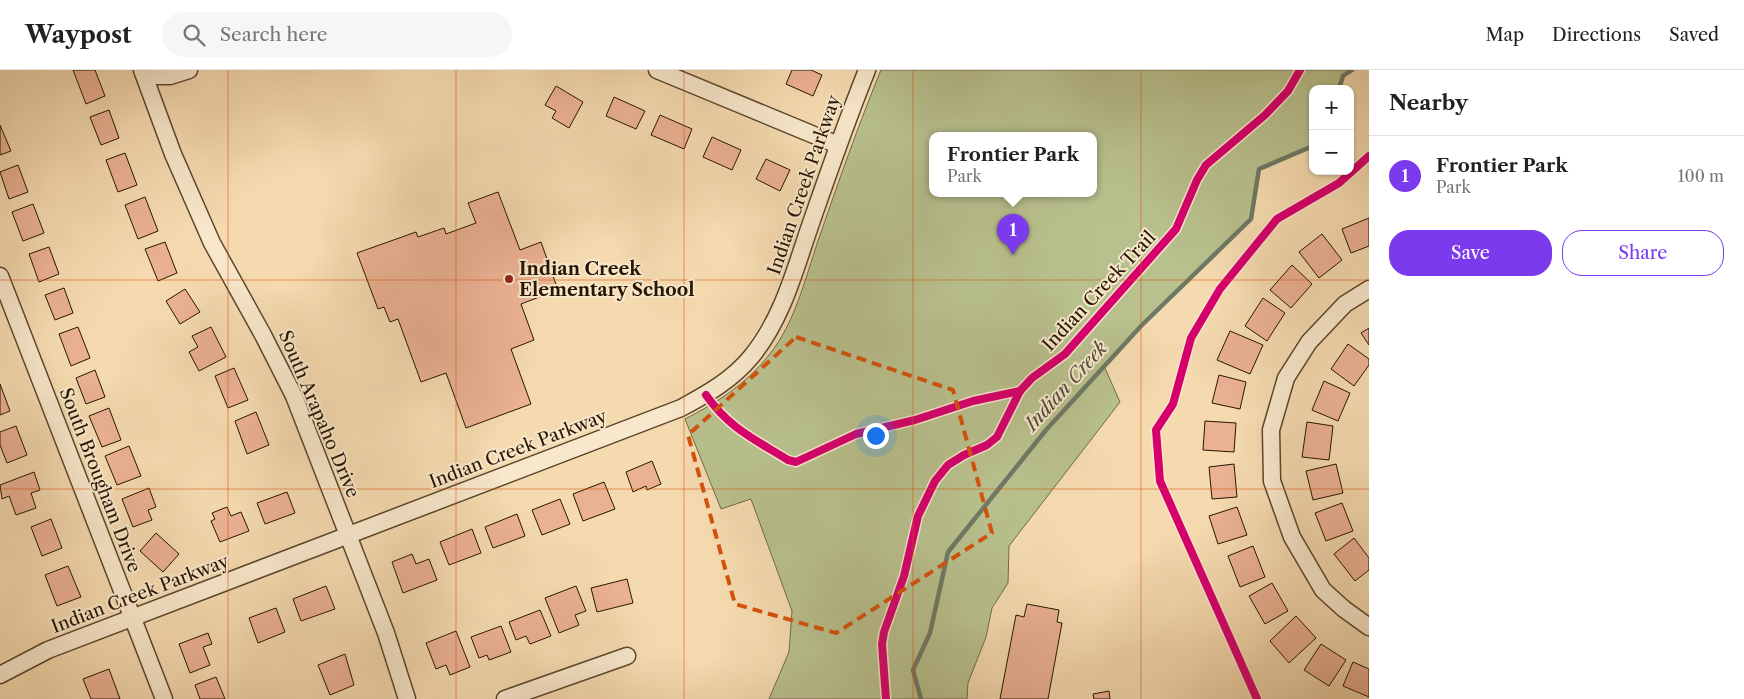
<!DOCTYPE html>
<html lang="en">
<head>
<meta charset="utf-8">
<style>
	:root { --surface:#fff; --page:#f6f6f6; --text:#222; --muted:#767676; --line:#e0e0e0; --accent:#7c3aed }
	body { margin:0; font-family:"Libre Caslon Text",serif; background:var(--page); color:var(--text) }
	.controls { position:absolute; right:15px; top:15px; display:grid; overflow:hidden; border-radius:10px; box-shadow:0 1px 4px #0004 }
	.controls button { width:45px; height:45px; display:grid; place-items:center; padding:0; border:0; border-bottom:1px solid var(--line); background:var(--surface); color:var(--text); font:25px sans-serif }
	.you { position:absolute; left:875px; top:365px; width:18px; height:18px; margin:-12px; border:4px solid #fff; border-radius:50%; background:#1a73e8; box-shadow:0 0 0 8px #1a73e833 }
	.badge { display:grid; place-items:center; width:32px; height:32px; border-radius:50%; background:var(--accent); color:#fff; font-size:16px; font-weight:700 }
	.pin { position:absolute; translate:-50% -41px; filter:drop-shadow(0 1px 2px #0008) }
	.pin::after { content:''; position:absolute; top:26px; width:18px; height:15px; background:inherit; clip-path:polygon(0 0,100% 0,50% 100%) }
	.popup { position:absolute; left:929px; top:62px; width:168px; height:65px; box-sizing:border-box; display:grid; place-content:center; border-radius:10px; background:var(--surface); filter:drop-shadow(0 1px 4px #0005); font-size:16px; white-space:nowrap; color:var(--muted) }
	.popup b { font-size:19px; color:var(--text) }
	.popup::after { content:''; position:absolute; left:50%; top:100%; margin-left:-10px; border:10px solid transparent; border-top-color:var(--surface) }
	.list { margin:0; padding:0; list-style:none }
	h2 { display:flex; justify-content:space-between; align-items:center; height:65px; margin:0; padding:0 20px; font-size:21px }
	h2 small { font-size:16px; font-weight:400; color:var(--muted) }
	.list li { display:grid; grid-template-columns:32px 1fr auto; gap:15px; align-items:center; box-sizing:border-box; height:80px; padding:0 20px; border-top:1px solid var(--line) }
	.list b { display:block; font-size:19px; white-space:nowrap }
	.list p { margin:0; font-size:16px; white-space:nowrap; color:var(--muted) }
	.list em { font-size:16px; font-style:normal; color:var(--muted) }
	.actions { display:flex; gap:10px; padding:15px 20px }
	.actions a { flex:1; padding:11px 0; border:1px solid var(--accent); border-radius:20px; text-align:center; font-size:18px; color:var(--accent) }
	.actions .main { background:var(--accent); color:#fff }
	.icon { flex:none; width:28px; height:28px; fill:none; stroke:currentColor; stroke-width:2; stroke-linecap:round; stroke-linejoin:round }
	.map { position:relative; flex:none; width:1369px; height:629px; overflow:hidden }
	header { display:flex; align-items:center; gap:30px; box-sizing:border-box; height:70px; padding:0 25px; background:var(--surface); border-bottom:1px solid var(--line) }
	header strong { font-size:24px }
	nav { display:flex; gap:28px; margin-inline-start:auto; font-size:18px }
	.search { width:350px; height:45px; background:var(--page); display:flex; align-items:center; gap:12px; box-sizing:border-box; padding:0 18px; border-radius:28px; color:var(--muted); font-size:19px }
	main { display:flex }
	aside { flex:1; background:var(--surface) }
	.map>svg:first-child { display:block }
</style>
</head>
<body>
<header>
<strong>Waypost</strong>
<div class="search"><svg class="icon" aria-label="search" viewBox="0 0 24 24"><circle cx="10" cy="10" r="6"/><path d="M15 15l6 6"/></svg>Search here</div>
<nav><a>Map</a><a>Directions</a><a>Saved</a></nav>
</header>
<main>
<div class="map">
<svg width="1369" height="629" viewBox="0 0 1369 629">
	<rect width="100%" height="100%" fill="#f5daaf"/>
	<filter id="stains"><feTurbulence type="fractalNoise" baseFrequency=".004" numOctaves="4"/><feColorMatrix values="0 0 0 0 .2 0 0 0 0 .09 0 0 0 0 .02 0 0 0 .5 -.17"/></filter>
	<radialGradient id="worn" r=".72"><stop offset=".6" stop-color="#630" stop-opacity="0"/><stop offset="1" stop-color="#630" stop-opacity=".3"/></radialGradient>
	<path fill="#b8c08d" stroke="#706a46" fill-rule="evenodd" d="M881,0H1352L1343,6L1339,19H1313V76L1259,99L1251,149L1141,256L1104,296L1120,332L1009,476L1008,513L992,538L986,567L968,613L967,629H769L789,582L792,541L751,429L721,439L685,349C718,332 746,314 769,285C795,253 805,209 818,171C838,113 858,56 881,0ZM933,66H1093V124H933Z"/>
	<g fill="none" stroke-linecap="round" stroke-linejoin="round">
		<g stroke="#6e7964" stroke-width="4.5">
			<polyline points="1339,19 1343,6 1352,0"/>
			<polyline points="921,629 913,600 930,563 948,482 1046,360 1141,256 1251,149 1259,99 1313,76"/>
		</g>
	</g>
	<g fill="#ebb193" stroke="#271500">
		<polygon points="73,0 95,0 105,26 86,34"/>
		<polygon points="792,0 811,0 822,5 813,26 786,14"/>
		<polygon points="556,16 583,32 569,58 552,48 556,41 545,35"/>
		<polygon points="614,27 645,41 636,59 606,46"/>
		<polygon points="109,40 119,68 101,75 90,47"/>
		<polygon points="660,45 692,59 684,79 651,65"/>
		<polygon points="0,55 11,81 0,85"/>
		<polygon points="712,67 741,80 732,100 703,87"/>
		<polygon points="125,83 137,115 118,122 106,90"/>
		<polygon points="766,89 790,100 780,121 756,109"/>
		<polygon points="18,95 28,122 9,129 0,102"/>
		<polygon points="498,122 520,180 541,172 558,220 521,234 534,270 511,279 531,334 466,358 446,303 421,312 398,249 390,252 384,237 378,239 357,183 416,162 418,167 444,158 446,164 476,153 468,133"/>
		<polygon points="145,127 158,161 138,169 125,135"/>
		<polygon points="33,134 44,163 23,171 12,142"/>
		<polygon points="1369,148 1369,176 1351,183 1342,159"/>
		<polygon points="1322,164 1342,190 1319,208 1299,182"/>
		<polygon points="165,172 177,203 158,211 145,179"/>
		<polygon points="49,177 59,204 39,212 29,184"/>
		<polygon points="1292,195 1312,214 1291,238 1270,220"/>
		<polygon points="64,218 73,243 55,250 45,225"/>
		<polygon points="185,219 200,242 180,254 166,231"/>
		<polygon points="1263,228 1285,243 1267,271 1245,256"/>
		<polygon points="78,257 90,288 71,296 59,264"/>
		<polygon points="211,257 226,287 199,301 189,282 198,277 192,266"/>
		<polygon points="1369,258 1369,275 1361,263"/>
		<polygon points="1230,261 1263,275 1250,304 1217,290"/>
		<polygon points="1348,274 1369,289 1369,295 1354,316 1331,299"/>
		<polygon points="234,298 248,330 228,338 215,306"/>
		<polygon points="95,300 105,327 86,334 76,308"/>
		<polygon points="1219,305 1246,312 1240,339 1212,333"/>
		<polygon points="1324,311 1350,323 1338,351 1312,340"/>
		<polygon points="0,314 10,341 0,345"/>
		<polygon points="109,338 121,370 102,377 89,346"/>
		<polygon points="256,342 269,375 247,384 235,351"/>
		<polygon points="1205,351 1236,353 1234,382 1203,380"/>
		<polygon points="1307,352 1333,356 1329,390 1302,387"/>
		<polygon points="16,356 27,385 7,393 0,375 0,362"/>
		<polygon points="129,376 141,406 117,415 105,386"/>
		<polygon points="652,391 661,414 647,420 646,416 633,422 626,402"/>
		<polygon points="1234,394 1237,427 1212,429 1209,397"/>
		<polygon points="1336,394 1343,423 1313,430 1306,401"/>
		<polygon points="34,402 40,420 31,423 36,438 16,445 9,426 2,429 0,415"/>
		<polygon points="604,412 615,439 583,451 573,424"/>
		<polygon points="149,418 156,437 148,440 152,450 133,457 122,429"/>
		<polygon points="287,422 295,443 265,454 257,433"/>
		<polygon points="560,429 570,454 542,465 532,440"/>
		<polygon points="1342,433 1353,461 1326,471 1315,443"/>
		<polygon points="227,437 231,446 241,442 249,461 220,472 211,451 215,449 212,443"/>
		<polygon points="1237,437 1247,465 1218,474 1209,446"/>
		<polygon points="517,444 525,466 493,478 485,457"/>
		<polygon points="51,449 62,478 42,486 31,457"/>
		<polygon points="472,459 481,483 449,495 440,472"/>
		<polygon points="156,463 179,484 163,502 140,481"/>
		<polygon points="1354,468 1369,488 1369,500 1355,511 1334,484"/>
		<polygon points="1253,476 1265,507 1240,517 1228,486"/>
		<polygon points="412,484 416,494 429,489 437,510 403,523 392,492"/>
		<polygon points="68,496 81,527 57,536 45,505"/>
		<polygon points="627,509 633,533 597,542 591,518"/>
		<polygon points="1272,513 1288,541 1265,554 1249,526"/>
		<polygon points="326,516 335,539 301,551 293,529"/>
		<polygon points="576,516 586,541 575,545 579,555 559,563 545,528"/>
		<polygon points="1027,534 1059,540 1057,552 1062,553 1048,629 1000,629 1016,545 1024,547"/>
		<polygon points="276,538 285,562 258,573 249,548"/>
		<polygon points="540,540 551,566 530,574 526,566 516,570 509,552"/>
		<polygon points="1296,546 1316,568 1289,593 1270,571"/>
		<polygon points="501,556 511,582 489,590 487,585 479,588 471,567"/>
		<polygon points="456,561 470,597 450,605 446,595 436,599 426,573"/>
		<polygon points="208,563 212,574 203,577 210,595 190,603 179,574"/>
		<polygon points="1321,574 1346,590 1329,616 1304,600"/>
		<polygon points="345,584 354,615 330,625 318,595"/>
		<polygon points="1353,592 1369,599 1369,627 1343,616"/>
		<polygon points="109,599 120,629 91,629 83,609"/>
		<polygon points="216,607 225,629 200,629 195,615"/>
		<polygon points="1109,621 1110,629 1094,629 1093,624"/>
	</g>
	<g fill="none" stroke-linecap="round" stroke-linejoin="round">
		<defs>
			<g id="minor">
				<polyline points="142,0 173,84 212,173 263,265 294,326 386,563 407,629"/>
				<polyline points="657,0 838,75"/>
				<polyline points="145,6 170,6 189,0"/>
				<polyline points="0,206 164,629"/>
				<polyline points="1369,219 1345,234 1309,272 1286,308 1271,360 1272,411 1292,467 1323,520 1344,539 1369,557"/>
				<path d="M0,605L48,580L681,338C707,324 732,310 751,287C783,248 795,199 811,153C829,101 847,50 867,0"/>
				<polyline points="505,629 627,586"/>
			</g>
		</defs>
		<use href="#minor" stroke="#5a462c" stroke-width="19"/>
		<use href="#minor" stroke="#f8e7cb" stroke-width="16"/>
		<defs>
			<g id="cycleway">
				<path d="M706,325C729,358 754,369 788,390L796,392L856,364L915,350L973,331L1020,321"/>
				<polyline points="886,629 882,574 884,562 904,506 918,446 935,411 948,395 964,385 987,375 997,367 1020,321 1032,308 1065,284 1176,159 1197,110 1206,95 1265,45 1288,21 1300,0"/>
				<polyline points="1257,629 1160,411 1156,360 1173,334 1191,268 1220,219 1277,149 1339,113 1369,86"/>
			</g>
		</defs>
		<use href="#cycleway" stroke="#f8e7cb" stroke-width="11"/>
		<use href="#cycleway" stroke="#d6006c" stroke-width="8"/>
	</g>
	<path fill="none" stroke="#d5520b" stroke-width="4" stroke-dasharray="10 6" stroke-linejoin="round" d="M796,267L953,320L992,463L836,563L735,534L688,365Z"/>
	<path fill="none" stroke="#d5520b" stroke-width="1" stroke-opacity="0.55" d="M228,0V629M456,0V629M684,0V629M913,0V629M1141,0V629M0,210H1369M0,419H1369"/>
	<circle fill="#8f2418" stroke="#f8e7cb" stroke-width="2" cx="509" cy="209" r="5"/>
	<g text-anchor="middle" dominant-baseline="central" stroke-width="4" stroke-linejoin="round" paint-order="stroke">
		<g font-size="18" fill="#271500" stroke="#f8e7cb">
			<text transform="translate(804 115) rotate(-71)">Indian Creek Parkway</text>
			<text transform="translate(1099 221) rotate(-47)">Indian Creek Trail</text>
			<text transform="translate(319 344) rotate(67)">South Arapaho Drive</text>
			<text transform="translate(518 379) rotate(-21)">Indian Creek Parkway</text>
			<text transform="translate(100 410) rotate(69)">South Brougham Drive</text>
			<text transform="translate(140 524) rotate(-21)">Indian Creek Parkway</text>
		</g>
		<g font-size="18" font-weight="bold" fill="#271500" stroke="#f8e7cb" text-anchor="start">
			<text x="519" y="199">Indian Creek<tspan x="519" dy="21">Elementary School</tspan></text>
		</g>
		<g font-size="19" font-style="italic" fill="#504f3a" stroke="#f8e7cb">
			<text transform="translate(1066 316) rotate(-48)">Indian Creek</text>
		</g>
	</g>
	<rect width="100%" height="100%" filter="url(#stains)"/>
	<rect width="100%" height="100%" fill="url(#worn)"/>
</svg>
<div class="controls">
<button>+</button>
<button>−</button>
</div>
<div class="you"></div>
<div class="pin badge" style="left:1013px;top:185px">1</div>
<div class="popup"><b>Frontier Park</b>Park</div>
</div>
<aside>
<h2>Nearby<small></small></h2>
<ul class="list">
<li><span class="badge">1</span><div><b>Frontier Park</b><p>Park</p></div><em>100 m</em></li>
</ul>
<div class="actions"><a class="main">Save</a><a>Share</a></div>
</aside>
</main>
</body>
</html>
